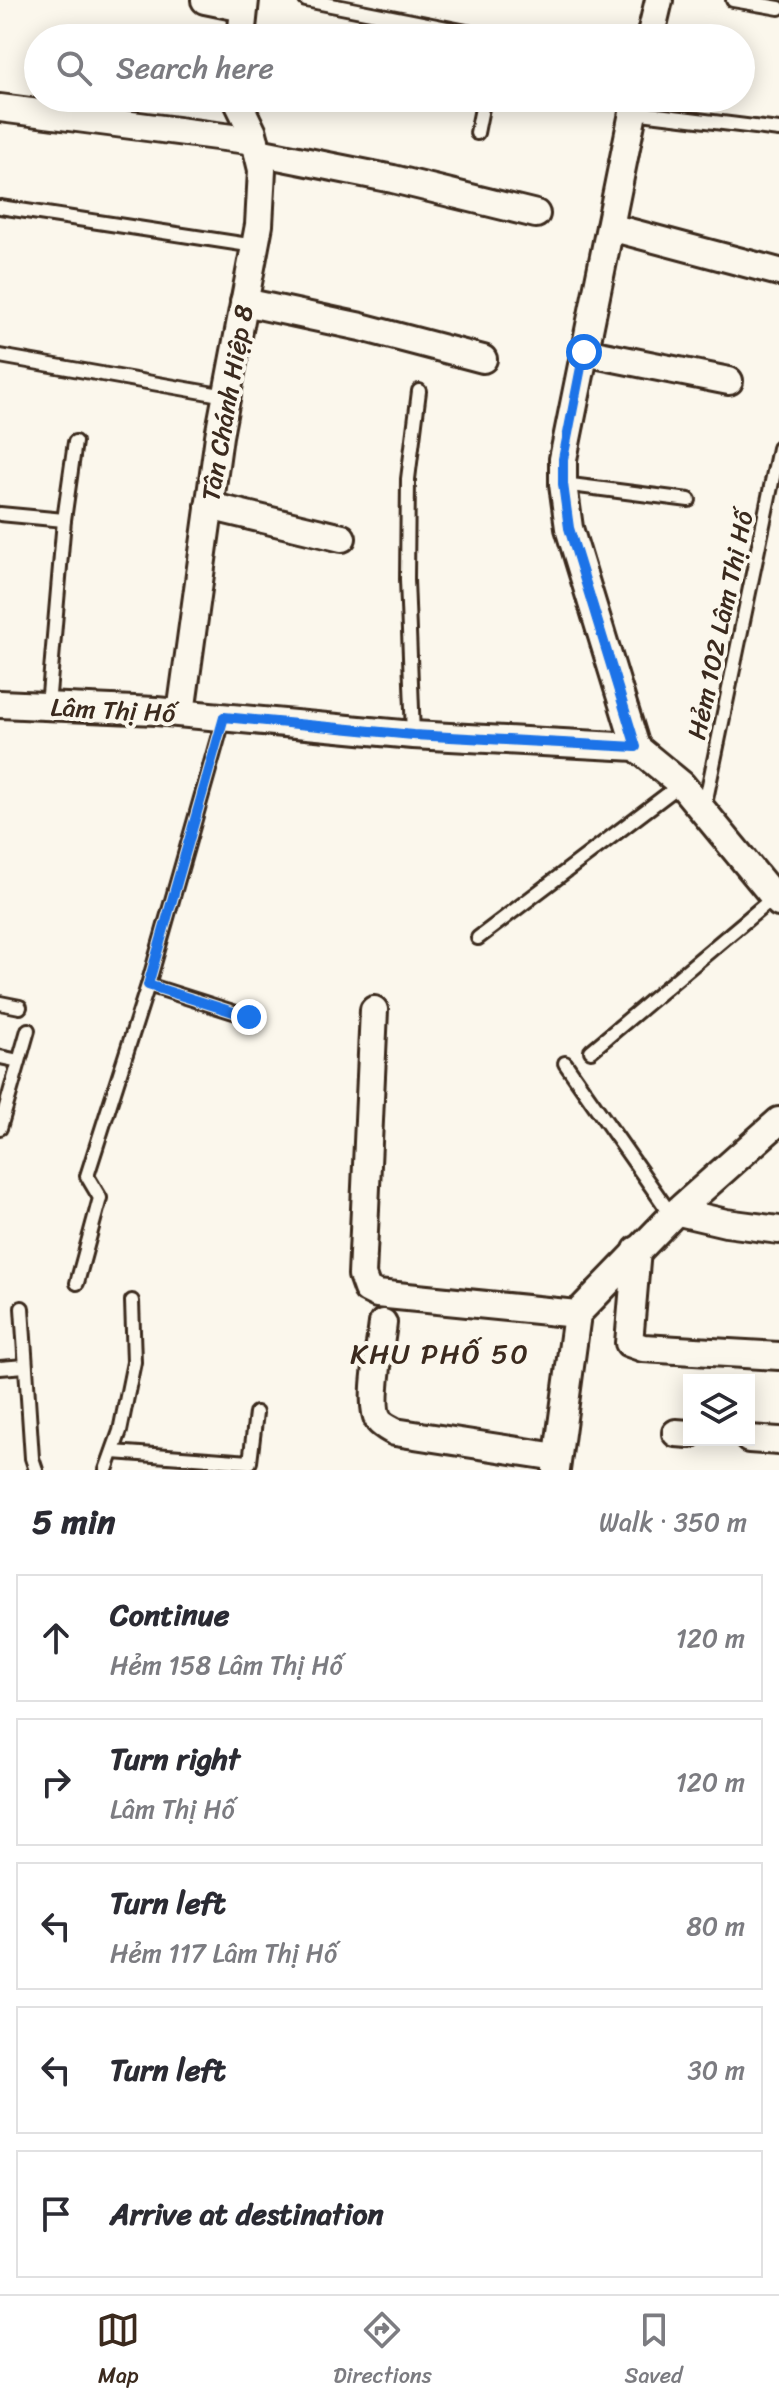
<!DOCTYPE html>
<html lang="en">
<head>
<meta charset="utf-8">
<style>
	:root { --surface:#fff; --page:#f2f2f3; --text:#2b2b33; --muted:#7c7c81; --line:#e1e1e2; --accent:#3b2a1e }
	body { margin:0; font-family:Sriracha,sans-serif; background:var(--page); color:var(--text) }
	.controls { position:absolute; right:24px; bottom:24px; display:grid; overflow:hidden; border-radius:0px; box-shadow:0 4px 20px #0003 }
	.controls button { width:72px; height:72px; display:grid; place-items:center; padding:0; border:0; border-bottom:2px solid var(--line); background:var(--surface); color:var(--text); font:40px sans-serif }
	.stop { position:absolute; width:24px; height:24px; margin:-18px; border:6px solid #1a73e8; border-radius:50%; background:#fff }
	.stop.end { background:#1a73e8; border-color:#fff; box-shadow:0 2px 8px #0008 }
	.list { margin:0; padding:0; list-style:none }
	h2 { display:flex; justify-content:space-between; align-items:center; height:104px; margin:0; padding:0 32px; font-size:34px }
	h2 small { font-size:26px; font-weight:400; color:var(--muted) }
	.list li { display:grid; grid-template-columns:52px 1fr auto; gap:24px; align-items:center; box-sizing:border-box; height:128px; margin:0 16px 16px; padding:0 16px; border:2px solid var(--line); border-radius:0px }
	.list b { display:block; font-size:30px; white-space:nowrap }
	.list p { margin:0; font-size:26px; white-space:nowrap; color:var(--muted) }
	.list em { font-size:26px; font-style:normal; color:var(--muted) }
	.icon { flex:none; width:44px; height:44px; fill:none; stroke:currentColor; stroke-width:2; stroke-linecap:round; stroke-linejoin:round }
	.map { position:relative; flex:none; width:779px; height:1470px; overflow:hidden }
	.search { position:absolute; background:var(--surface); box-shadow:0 4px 20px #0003; left:24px; right:24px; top:24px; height:88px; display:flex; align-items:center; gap:20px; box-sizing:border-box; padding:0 28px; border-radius:44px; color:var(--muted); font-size:30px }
	.sheet { height:824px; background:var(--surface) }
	nav { display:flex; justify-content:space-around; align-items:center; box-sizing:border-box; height:112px; border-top:2px solid var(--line); background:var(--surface); font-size:22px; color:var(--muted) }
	nav a { display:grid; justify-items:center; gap:4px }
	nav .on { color:var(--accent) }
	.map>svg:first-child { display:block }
</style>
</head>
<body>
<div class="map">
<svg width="779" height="1470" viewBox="0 0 779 1470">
	<rect width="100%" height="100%" fill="#fbf7ec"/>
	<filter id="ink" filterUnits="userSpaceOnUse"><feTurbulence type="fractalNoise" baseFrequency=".0125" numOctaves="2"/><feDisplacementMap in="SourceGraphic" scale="16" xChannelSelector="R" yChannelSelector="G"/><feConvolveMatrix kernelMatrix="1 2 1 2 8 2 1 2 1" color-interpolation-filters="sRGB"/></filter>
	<g filter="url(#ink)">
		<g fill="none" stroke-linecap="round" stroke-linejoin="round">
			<defs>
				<g id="lane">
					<polyline points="306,0 497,38"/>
					<polyline points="733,0 779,8"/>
					<polyline points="633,112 779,130"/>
					<polyline points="477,133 484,98"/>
					<polyline points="0,207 255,246"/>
					<polyline points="0,356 226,396"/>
					<polyline points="563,484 689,500"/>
					<polyline points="0,514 64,520"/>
					<polyline points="48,706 64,520 75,442"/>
					<polyline points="413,735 407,579 408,479 419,391"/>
					<polyline points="704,809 779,448"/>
					<polyline points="478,938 681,784"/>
					<polyline points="148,985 249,1017"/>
					<polyline points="0,1003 20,1007"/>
					<polyline points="591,1051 774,897"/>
					<polyline points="0,1057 19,1061"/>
					<polyline points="565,1063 672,1216"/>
					<polyline points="0,1128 28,1030"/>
					<polyline points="77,1283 100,1198 87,1176 148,985 224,717"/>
					<polyline points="22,1308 32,1458 36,1470"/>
					<polyline points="0,1368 25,1366"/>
					<polyline points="113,1452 250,1462 256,1413"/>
					<polyline points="106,1470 120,1431 134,1362 132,1301"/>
				</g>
				<g id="street">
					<polyline points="205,0 244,8"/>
					<polyline points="241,38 245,0"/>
					<polyline points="650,38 659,0"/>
					<polyline points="636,98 563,459 563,484 569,528 636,747"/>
					<polyline points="0,108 255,141"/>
					<polyline points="258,152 393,179 536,214"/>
					<polyline points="610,227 779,272"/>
					<polyline points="244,302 361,327 483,359"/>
					<polyline points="584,352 729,381"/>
					<polyline points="209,506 342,538"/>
					<polyline points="0,704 156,711 413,735 636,747 681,784 779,903"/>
					<polyline points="181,713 219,436 259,225 262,170 253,133 236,98"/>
					<polyline points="374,1010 362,1275 367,1289 377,1294 577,1314"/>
					<polyline points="679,1212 726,1223 779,1230"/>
					<polyline points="637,1250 629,1343 643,1348 779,1356"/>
					<path d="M383,1323C381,1343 368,1405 379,1421C383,1426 390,1429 395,1432L557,1457"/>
					<polyline points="676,1433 689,1434"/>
					<polyline points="749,1439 779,1441"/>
					<polyline points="556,1470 577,1314 672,1216 779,1121"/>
				</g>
			</defs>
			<use href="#lane" stroke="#3b2a1e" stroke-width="18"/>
			<use href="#street" stroke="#3b2a1e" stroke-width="32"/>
			<use href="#lane" stroke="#fbf7ec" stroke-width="12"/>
			<use href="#street" stroke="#fbf7ec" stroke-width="26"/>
		</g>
	</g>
	<g fill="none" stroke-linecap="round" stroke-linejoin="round" filter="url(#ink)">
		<polyline stroke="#1a73e8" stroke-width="10" points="249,1017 148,985 224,717 413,735 636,747 569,528 563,484 563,459 584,352"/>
	</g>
	<g text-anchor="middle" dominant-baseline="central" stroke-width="8" stroke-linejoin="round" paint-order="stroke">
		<g font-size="26" fill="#3b2a1e" stroke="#fbf7ec">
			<text transform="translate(227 403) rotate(-80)">Tân Chánh Hiệp 8</text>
			<text transform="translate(720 625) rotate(-78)">Hẻm 102 Lâm Thị Hố</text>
			<text transform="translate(113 710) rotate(3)">Lâm Thị Hố</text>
		</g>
		<g font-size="28" letter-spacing="2" fill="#3b2a1e" stroke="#fbf7ec">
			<text x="440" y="1353">KHU PHỐ 50</text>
		</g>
	</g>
</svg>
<div class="controls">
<button><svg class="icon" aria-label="layers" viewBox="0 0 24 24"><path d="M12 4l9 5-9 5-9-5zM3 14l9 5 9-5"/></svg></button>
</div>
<div class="stop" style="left:584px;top:352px"></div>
<div class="stop end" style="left:249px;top:1017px"></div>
<div class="search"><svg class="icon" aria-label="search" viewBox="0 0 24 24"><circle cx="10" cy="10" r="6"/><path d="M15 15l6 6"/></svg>Search here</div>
</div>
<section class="sheet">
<h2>5 min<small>Walk · 350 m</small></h2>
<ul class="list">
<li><svg class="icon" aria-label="ahead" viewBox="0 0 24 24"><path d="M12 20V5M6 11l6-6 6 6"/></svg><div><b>Continue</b><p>Hẻm 158 Lâm Thị Hố</p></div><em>120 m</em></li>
<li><svg class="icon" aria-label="right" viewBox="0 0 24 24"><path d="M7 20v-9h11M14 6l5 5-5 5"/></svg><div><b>Turn right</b><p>Lâm Thị Hố</p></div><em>120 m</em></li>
<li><svg class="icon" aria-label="left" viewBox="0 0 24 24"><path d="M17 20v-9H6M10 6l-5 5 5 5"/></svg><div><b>Turn left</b><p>Hẻm 117 Lâm Thị Hố</p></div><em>80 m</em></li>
<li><svg class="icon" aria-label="left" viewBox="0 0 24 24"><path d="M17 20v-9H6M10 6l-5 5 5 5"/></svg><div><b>Turn left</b></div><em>30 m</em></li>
<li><svg class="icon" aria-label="arrive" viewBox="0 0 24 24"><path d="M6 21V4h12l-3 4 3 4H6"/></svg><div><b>Arrive at destination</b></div></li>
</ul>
</section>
<nav>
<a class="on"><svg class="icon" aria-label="map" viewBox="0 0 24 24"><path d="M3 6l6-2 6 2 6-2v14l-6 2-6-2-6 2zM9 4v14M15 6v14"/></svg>Map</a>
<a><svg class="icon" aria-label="directions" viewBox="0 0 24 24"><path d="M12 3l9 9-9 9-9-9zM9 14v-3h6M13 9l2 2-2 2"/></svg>Directions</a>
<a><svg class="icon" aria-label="saved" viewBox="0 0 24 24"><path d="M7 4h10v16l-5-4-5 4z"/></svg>Saved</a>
</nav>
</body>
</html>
